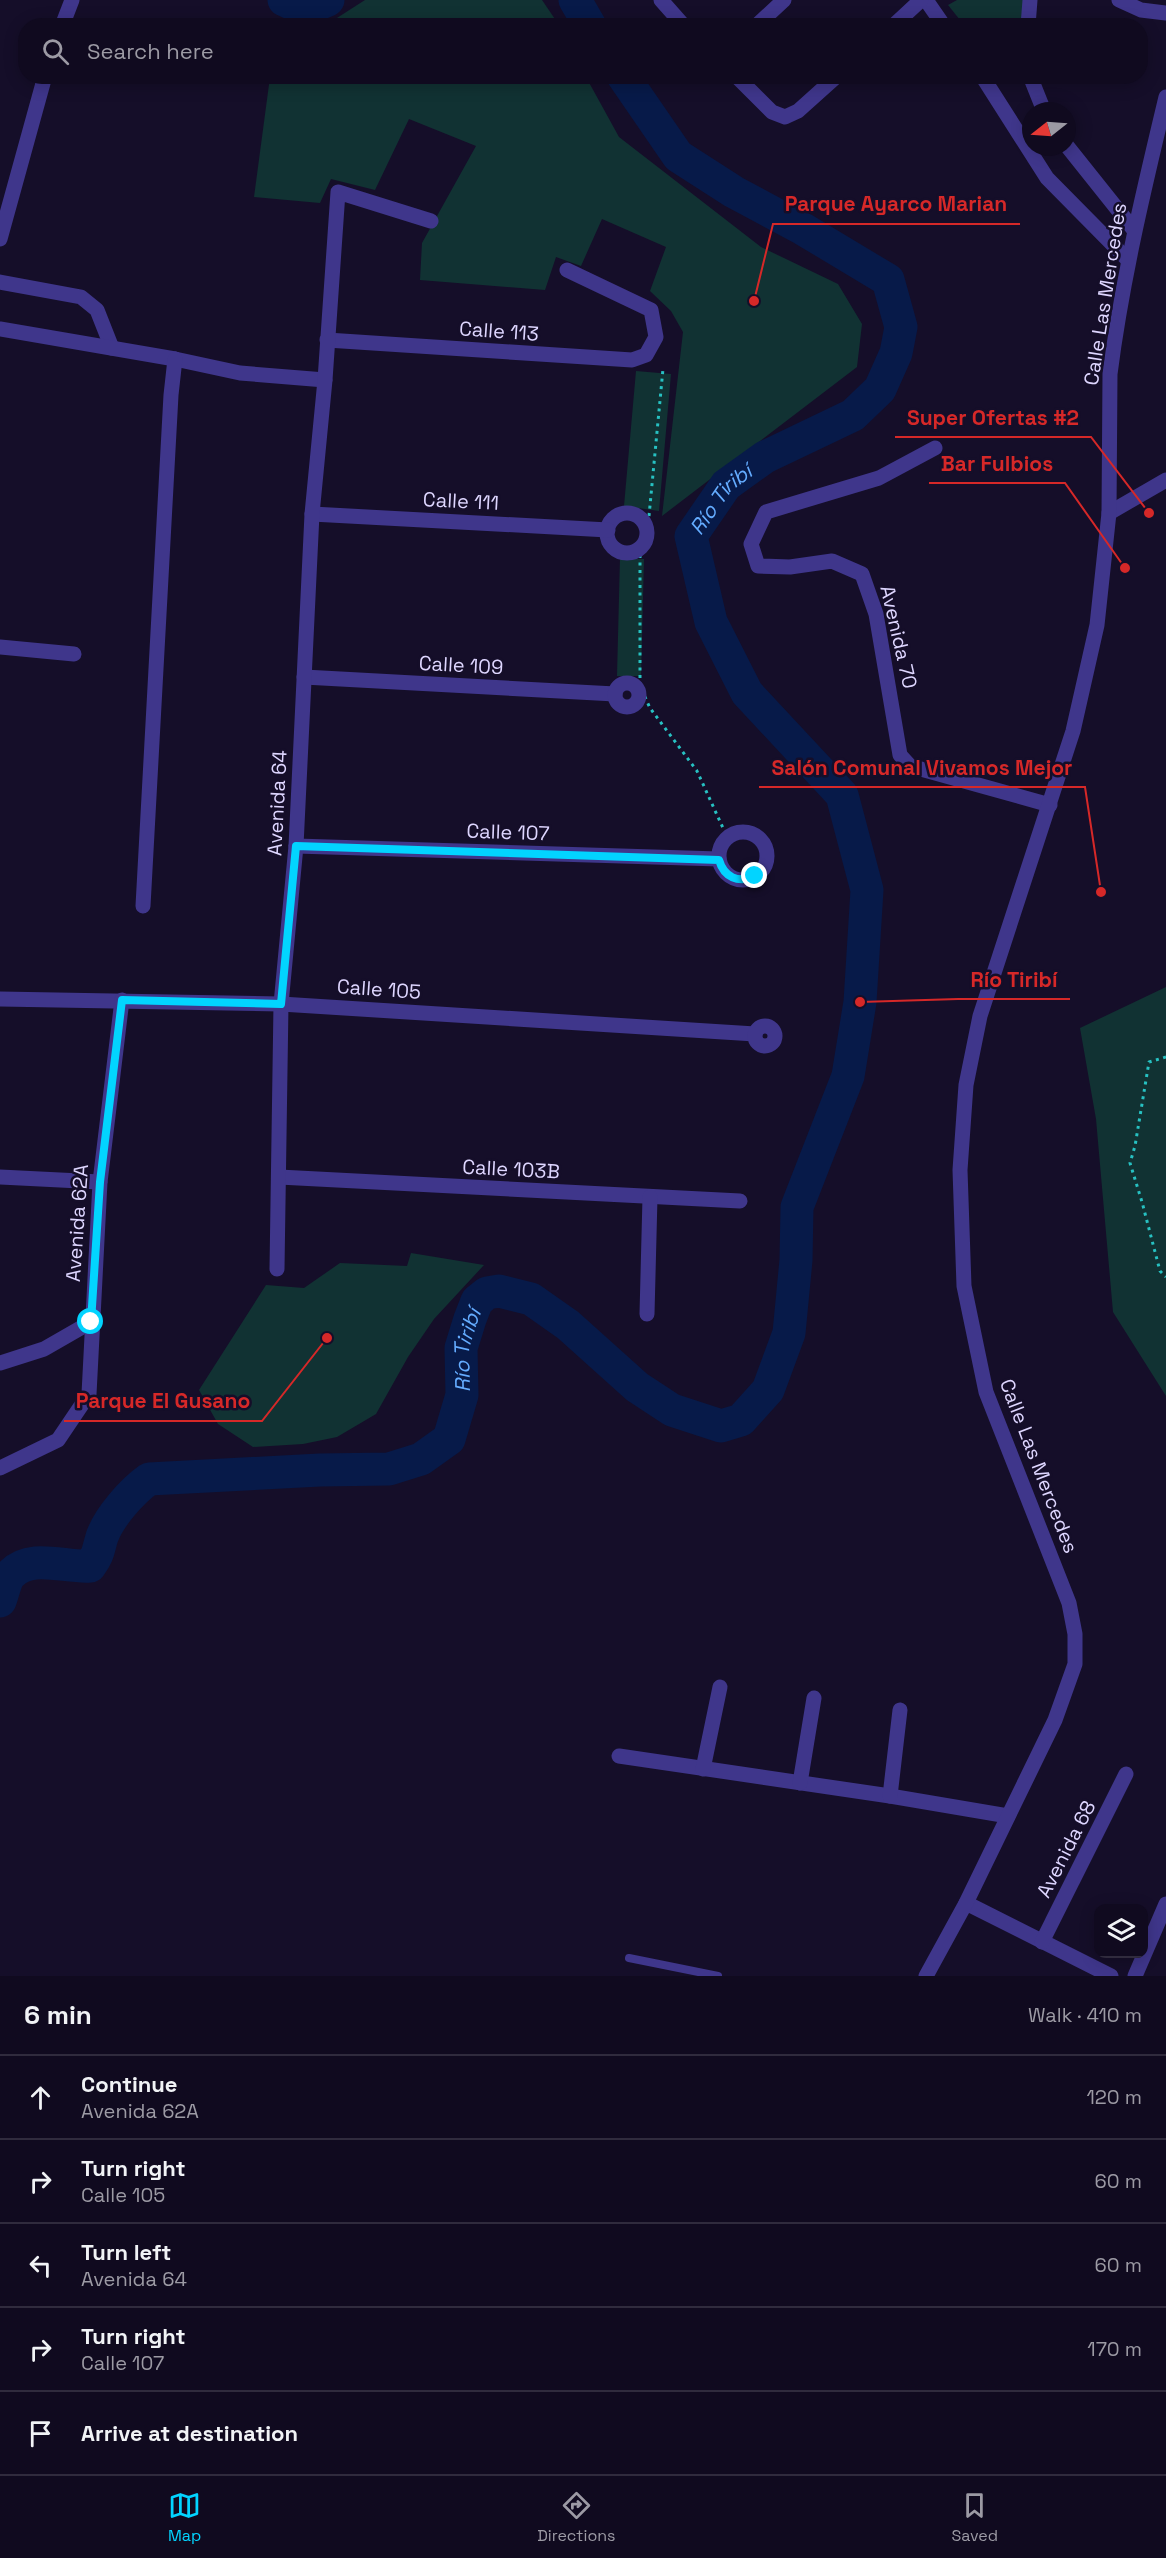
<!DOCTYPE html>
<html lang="en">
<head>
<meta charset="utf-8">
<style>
	:root { --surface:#100a1f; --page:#191328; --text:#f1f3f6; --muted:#9c9aa4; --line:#302b3d; --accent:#02d4ff }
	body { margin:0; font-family:"Space Grotesk",sans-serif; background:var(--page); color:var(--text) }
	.controls { position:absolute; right:18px; bottom:18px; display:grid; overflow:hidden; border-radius:12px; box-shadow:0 3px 15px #0003 }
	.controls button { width:54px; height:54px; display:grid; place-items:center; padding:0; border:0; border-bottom:2px solid var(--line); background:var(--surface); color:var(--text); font:30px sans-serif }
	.compass { position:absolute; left:1022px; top:102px; width:54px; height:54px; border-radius:50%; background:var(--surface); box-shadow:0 3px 15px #0003; rotate:253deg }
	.stop { position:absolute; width:18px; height:18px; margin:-14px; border:4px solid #02d4ff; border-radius:50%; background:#fff }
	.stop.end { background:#02d4ff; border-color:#fff; box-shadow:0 2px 6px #0008 }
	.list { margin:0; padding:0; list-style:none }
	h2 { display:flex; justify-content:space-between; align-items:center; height:78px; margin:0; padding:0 24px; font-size:26px }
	h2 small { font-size:20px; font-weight:400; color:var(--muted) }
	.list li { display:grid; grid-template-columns:39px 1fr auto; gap:18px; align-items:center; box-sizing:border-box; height:84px; padding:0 24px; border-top:2px solid var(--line) }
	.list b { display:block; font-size:22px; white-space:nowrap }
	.list p { margin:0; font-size:20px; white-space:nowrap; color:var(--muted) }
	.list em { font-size:20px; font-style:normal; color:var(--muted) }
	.icon { flex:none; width:33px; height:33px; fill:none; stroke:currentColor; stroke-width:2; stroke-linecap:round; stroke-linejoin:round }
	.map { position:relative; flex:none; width:1166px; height:1976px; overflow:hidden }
	.search { position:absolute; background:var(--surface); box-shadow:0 3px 15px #0003; left:18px; right:18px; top:18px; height:66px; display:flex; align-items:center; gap:15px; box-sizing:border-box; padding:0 21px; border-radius:24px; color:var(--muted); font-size:22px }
	.sheet { height:498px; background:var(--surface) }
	nav { display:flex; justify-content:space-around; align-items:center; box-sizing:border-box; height:84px; border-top:2px solid var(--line); background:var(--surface); font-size:16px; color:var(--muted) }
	nav a { display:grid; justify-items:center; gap:3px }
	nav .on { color:var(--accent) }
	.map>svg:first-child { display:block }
</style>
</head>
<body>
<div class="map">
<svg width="1166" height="1976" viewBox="0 0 1166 1976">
	<rect width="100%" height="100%" fill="#150e29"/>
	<g fill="#113233">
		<polygon points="365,0 542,0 559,25 326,25"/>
		<polygon points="957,0 1029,0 1027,25 964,25 948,5"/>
		<polygon points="270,77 586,77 619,137 761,247 838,284 862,324 857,367 662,516 683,332 671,311 650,291 666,247 602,219 581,266 556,257 545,290 420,280 422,243 476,146 409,119 375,190 331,179 320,203 254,197"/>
		<polygon points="636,371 671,374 659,511 624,506"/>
		<polygon points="620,558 644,559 641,676 617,676"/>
		<polygon points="1166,987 1166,1396 1113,1312 1096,1119 1080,1028"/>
		<polygon points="411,1253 484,1265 434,1319 408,1357 376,1414 337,1437 303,1444 253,1447 218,1424 199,1390 266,1285 304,1288 340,1263 407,1266"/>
	</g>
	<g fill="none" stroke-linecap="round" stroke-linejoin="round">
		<g stroke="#071a49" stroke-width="33">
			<path d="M284,0C301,9 311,8 328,0"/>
			<polyline points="575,0 590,26"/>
			<path id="s1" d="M0,1601C3,1594 5,1580 11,1574C31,1553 65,1568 90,1566C99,1554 98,1550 102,1537C109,1517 132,1491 149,1479L320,1470L389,1469L421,1459L449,1439L462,1395L461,1348L470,1319L477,1301L487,1293L499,1291L531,1299L568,1325L637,1387L672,1410L721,1426L741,1420L768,1390L789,1333L796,1260L797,1207L848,1076L860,1002L867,890L842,795L747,693L711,622L691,536L726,485L765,457L853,415L880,389L896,353L901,327L888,280L803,229L734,192L678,156L623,76"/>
		</g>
		<g stroke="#27c1c2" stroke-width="3" stroke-dasharray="3 4.5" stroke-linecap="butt">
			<polyline points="649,516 663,369"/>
			<polyline points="640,555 640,686 650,708 697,771 723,828"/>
			<polyline points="1166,1057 1149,1062 1135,1146 1130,1163 1142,1202 1160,1271 1166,1277"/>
		</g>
		<polyline stroke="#3f368b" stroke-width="8" points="629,1958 718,1976"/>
		<g stroke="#3f368b" stroke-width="15">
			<polyline points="661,0 684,26"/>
			<polyline points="926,0 944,26"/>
			<polyline points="1119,0 1141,10 1166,13"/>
			<polyline points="62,26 72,0"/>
			<polyline points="756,26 784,0"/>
			<polyline points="893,26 921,0"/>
			<polyline points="1028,26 1030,0"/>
			<polyline points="736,76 772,112 785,117 798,111 837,76"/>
			<polyline points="982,76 1047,178 1128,260"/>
			<polyline points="1030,76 1044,111"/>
			<polyline points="1067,146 1134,230"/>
			<polyline points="0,239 45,76"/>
			<polyline points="0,282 81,297 97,310 112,348"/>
			<polyline points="0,329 175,359 240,373 325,380"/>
			<polyline points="327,340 632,360 646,355 656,337 651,310 567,270"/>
			<polyline points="935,448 879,478 766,512 751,544 758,566 790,567 832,561 862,574 876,614 900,755 910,766 1050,805"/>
			<polyline points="1109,513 1166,480"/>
			<circle cx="627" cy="533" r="20"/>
			<polyline points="312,514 608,530"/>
			<polyline points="0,647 74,654"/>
			<polyline points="304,677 615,694"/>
			<circle cx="627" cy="695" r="12"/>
			<circle cx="743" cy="856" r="24"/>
			<polyline points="296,846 719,859"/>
			<polyline points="143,906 171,395 175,359"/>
			<polyline points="0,999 281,1004 755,1034"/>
			<circle cx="765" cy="1036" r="10"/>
			<polyline points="0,1177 100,1182"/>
			<polyline points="279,1177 740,1201"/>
			<polyline points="277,1269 281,1004 296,846 312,514 325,380 338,192 431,221"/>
			<polyline points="647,1314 650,1197"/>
			<polyline points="0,1363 44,1349 91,1322"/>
			<polyline points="0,1468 58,1440 89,1394 100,1182 122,1000"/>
			<polyline points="619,1756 890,1796 1008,1816"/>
			<polyline points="703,1769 720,1687"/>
			<polyline points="800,1783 814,1698"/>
			<polyline points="890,1796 900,1710"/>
			<polyline points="966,1903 1111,1976"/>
			<polyline points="1042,1942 1126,1774"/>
			<path d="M926,1976L966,1903L1055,1720L1075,1664V1634L1069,1603L986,1392L964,1286L960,1170L966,1085L980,1016L1073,731L1097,625L1109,513L1110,374C1122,280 1144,189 1166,97"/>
			<polyline points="1135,1976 1166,1904"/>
		</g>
	</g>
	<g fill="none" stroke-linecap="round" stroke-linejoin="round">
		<path stroke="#02d4ff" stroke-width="8" d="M91,1322L100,1182L122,1000L281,1004L296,846L719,860C724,877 738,884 755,876"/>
	</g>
	<g text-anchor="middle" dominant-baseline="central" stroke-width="5" stroke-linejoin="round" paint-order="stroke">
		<g font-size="20" fill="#ded6ff" stroke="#150e29">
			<text transform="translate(1105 294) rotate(-81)">Calle Las Mercedes</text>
			<text transform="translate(499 331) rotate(4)">Calle 113</text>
			<text transform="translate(461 501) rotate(3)">Calle 111</text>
			<text transform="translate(899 637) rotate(77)">Avenida 70</text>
			<text transform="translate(461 665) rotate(3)">Calle 109</text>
			<text transform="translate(277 803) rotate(-87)">Avenida 64</text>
			<text transform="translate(508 832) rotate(2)">Calle 107</text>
			<text transform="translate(379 989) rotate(4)">Calle 105</text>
			<text transform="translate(511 1169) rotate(3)">Calle 103B</text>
			<text transform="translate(77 1223) rotate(-86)">Avenida 62A</text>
			<text transform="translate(1039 1466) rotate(69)">Calle Las Mercedes</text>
			<text transform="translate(1066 1849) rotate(-63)">Avenida 68</text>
		</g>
		<g font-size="21" font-style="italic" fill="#64acff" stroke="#150e29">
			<text stroke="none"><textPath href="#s1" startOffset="1988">Río Tiribí</textPath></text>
			<text stroke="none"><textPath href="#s1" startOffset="618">Río Tiribí</textPath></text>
		</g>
	</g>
	<path fill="none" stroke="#d62828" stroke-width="2" d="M754 301L773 224H1020M1149 513L1091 437H895M1125 568L1065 483H929M1101 892L1085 787H759M860 1002L958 999H1070M327 1338L262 1421H64"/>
	<g fill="#d62828" stroke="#150e29" stroke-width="2">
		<circle cx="754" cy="301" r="6"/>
		<circle cx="1149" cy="513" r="6"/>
		<circle cx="1125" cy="568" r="6"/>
		<circle cx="1101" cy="892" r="6"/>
		<circle cx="860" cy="1002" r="6"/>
		<circle cx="327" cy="1338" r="6"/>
	</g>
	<g font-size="21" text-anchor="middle" font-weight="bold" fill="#d62828" stroke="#150e29" stroke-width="5" stroke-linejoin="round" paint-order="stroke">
		<text x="896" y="211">Parque Ayarco Marian</text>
		<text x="993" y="425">Super Ofertas #2</text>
		<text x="997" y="471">Bar Fulbios</text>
		<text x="922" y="775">Salón Comunal Vivamos Mejor</text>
		<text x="1014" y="987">Río Tiribí</text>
		<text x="163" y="1408">Parque El Gusano</text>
	</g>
</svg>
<div class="controls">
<button><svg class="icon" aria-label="layers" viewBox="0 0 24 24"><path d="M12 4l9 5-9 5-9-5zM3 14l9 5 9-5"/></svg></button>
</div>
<svg class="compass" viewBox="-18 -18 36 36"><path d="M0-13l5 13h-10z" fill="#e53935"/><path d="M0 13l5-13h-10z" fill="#9c9aa4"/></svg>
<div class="stop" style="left:91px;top:1322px"></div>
<div class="stop end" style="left:755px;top:876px"></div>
<div class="search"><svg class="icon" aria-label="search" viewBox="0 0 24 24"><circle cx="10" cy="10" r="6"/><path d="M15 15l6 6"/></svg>Search here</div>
</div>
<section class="sheet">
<h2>6 min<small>Walk · 410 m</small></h2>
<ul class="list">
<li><svg class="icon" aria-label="ahead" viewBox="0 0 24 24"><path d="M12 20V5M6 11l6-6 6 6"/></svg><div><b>Continue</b><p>Avenida 62A</p></div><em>120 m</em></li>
<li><svg class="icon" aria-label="right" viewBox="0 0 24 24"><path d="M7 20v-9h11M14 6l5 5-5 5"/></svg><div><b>Turn right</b><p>Calle 105</p></div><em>60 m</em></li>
<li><svg class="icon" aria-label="left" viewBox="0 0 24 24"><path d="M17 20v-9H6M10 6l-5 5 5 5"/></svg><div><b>Turn left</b><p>Avenida 64</p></div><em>60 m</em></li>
<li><svg class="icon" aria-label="right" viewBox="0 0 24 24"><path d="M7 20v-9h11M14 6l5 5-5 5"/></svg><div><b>Turn right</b><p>Calle 107</p></div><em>170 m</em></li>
<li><svg class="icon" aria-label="arrive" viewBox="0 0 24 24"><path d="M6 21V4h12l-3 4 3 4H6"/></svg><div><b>Arrive at destination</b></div></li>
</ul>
</section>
<nav>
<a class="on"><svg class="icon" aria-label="map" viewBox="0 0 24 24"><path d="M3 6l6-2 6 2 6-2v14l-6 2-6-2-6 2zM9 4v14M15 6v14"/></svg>Map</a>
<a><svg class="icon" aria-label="directions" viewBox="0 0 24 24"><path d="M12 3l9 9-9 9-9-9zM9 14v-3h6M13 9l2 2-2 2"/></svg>Directions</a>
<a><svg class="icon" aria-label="saved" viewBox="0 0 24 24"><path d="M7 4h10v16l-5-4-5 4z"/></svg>Saved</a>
</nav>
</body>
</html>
